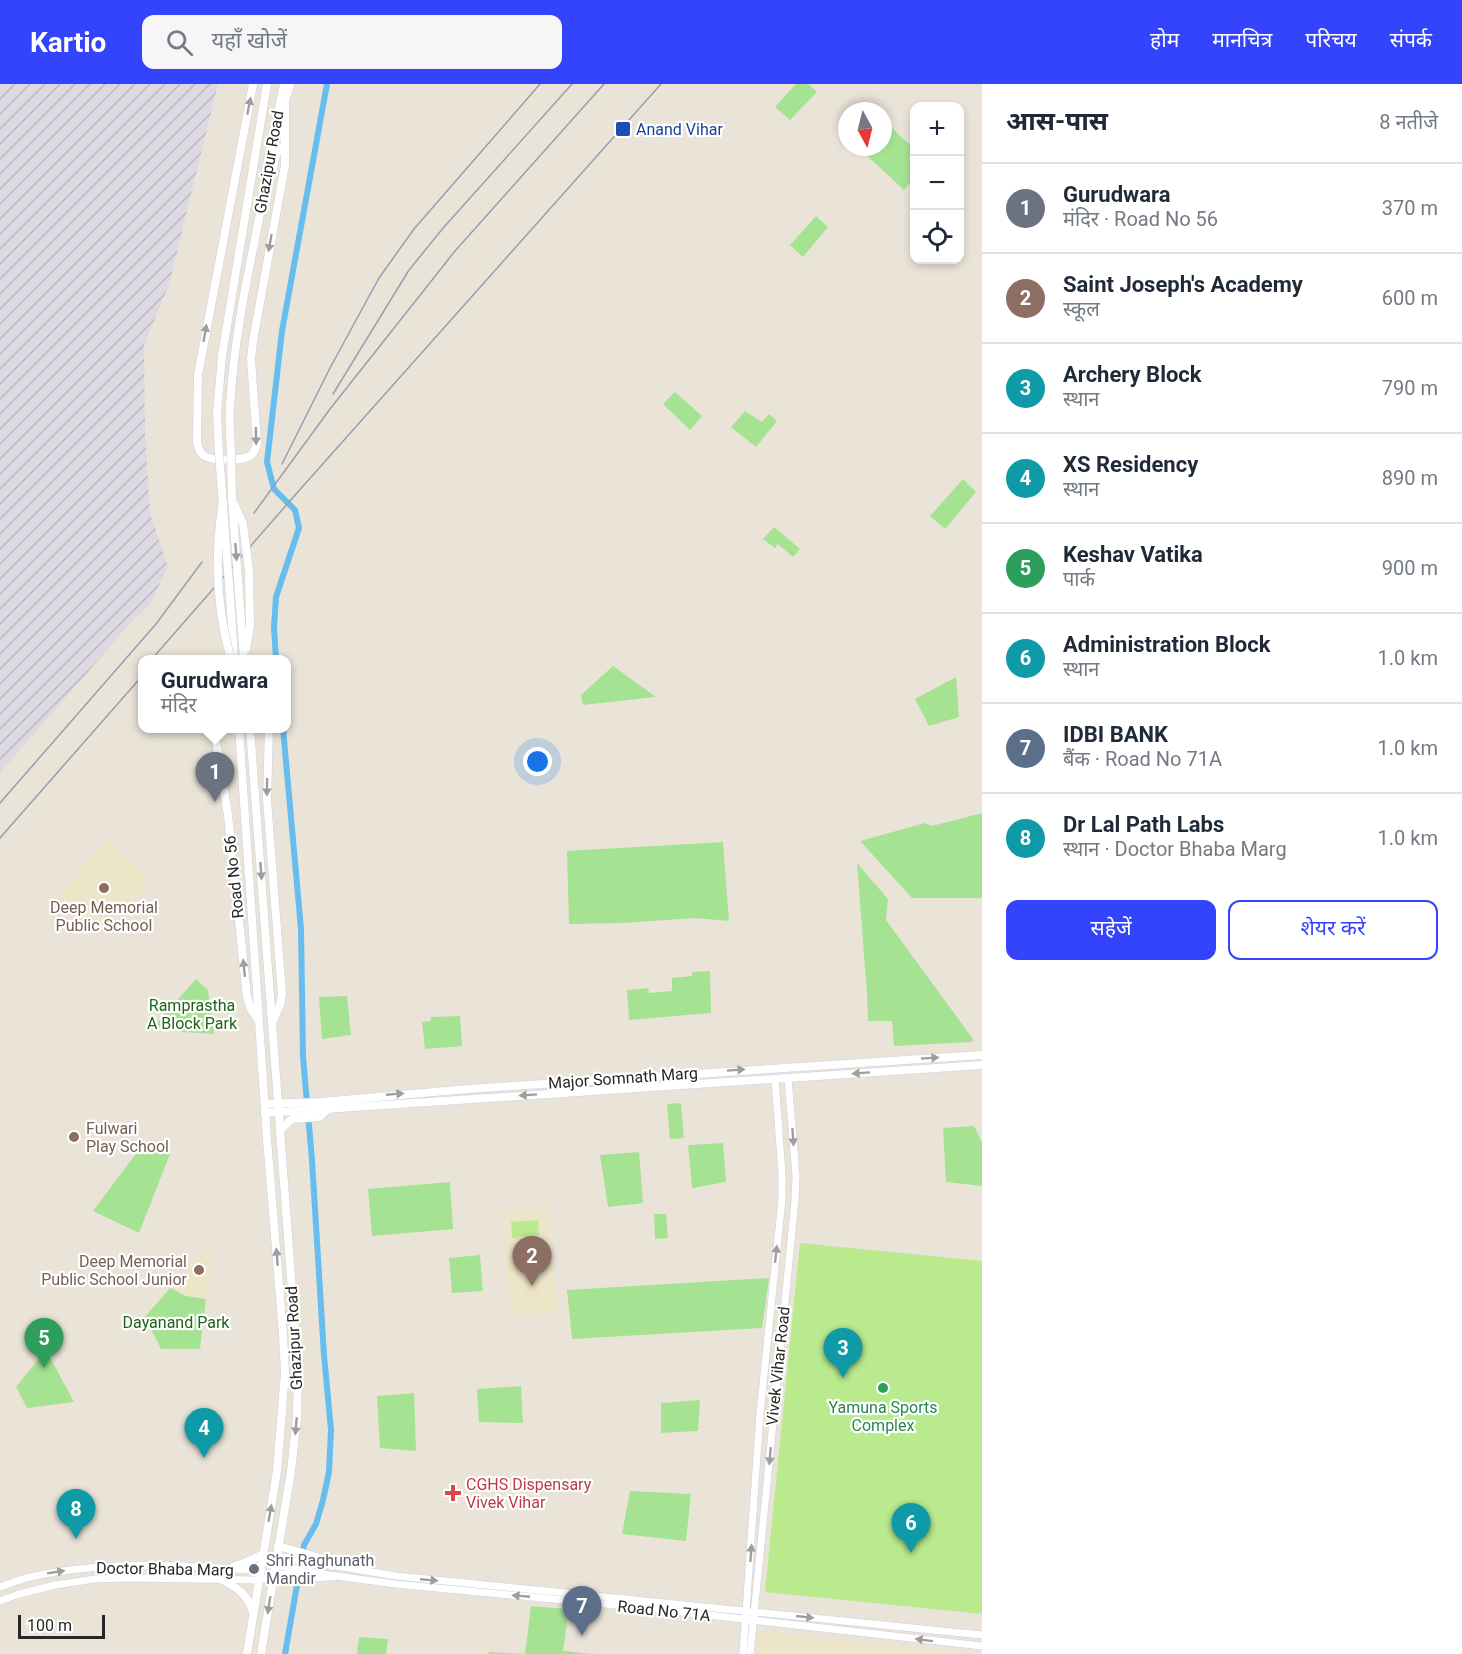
<!DOCTYPE html>
<html lang="hi">
<head>
<meta charset="utf-8">
<style>
	:root { --surface:#fff; --page:#f6f6f7; --text:#1f2937; --muted:#747a83; --line:#e0e1e3; --accent:#3443fc }
	body { margin:0; font-family:Roboto,"Noto Sans Devanagari",sans-serif; background:var(--page); color:var(--text) }
	.controls { position:absolute; right:18px; top:18px; display:grid; overflow:hidden; border-radius:12px; box-shadow:0 3px 9px #0003 }
	.controls button { width:54px; height:54px; display:grid; place-items:center; padding:0; border:0; border-bottom:2px solid var(--line); background:var(--surface); color:var(--text); font:30px sans-serif }
	.compass { position:absolute; left:838px; top:18px; width:54px; height:54px; border-radius:50%; background:var(--surface); box-shadow:0 3px 9px #0003; rotate:173deg }
	.scale { position:absolute; left:18px; bottom:15px; width:87px; box-sizing:border-box; padding-left:6px; border:3px solid #272727; border-top:0; font-size:16px; line-height:21px; white-space:nowrap; color:#272727; -webkit-text-stroke:4px #fff; paint-order:stroke }
	.you { position:absolute; left:538px; top:678px; width:21px; height:21px; margin:-15px; border:4px solid #fff; border-radius:50%; background:#1a73e8; box-shadow:0 0 0 9px #1a73e833 }
	.badge { display:grid; place-items:center; width:39px; height:39px; border-radius:50%; background:var(--accent); color:#fff; font-size:20px; font-weight:700 }
	.pin { position:absolute; translate:-50% -50px; filter:drop-shadow(0 2px 3px #0008) }
	.pin::after { content:''; position:absolute; top:32px; width:21px; height:18px; background:inherit; clip-path:polygon(0 0,100% 0,50% 100%) }
	.popup { position:absolute; left:138px; top:571px; width:153px; height:78px; box-sizing:border-box; display:grid; place-content:center; border-radius:12px; background:var(--surface); filter:drop-shadow(0 2px 4px #0005); font-size:20px; white-space:nowrap; color:var(--muted) }
	.popup b { font-size:22px; color:var(--text) }
	.popup::after { content:''; position:absolute; left:50%; top:100%; margin-left:-12px; border:12px solid transparent; border-top-color:var(--surface) }
	.list { margin:0; padding:0; list-style:none }
	h2 { display:flex; justify-content:space-between; align-items:center; height:78px; margin:0; padding:0 24px; font-size:26px }
	h2 small { font-size:20px; font-weight:400; color:var(--muted) }
	.list li { display:grid; grid-template-columns:39px 1fr auto; gap:18px; align-items:center; box-sizing:border-box; height:90px; padding:0 24px; border-top:2px solid var(--line) }
	.list b { display:block; font-size:22px; white-space:nowrap }
	.list p { margin:0; font-size:20px; white-space:nowrap; color:var(--muted) }
	.list em { font-size:20px; font-style:normal; color:var(--muted) }
	.actions { display:flex; gap:12px; padding:18px 24px }
	.actions a { flex:1; padding:14px 0; border:2px solid var(--accent); border-radius:12px; text-align:center; font-size:21px; color:var(--accent) }
	.actions .main { background:var(--accent); color:#fff }
	.icon { flex:none; width:33px; height:33px; fill:none; stroke:currentColor; stroke-width:2; stroke-linecap:round; stroke-linejoin:round }
	.map { position:relative; flex:none; width:982px; height:1570px; overflow:hidden }
	header { display:flex; align-items:center; gap:36px; box-sizing:border-box; height:84px; padding:0 30px; background:var(--accent); color:#fff }
	header strong { font-size:28px }
	nav { display:flex; gap:33px; margin-inline-start:auto; font-size:21px }
	.search { width:420px; height:54px; background:var(--page); display:flex; align-items:center; gap:15px; box-sizing:border-box; padding:0 21px; border-radius:12px; color:var(--muted); font-size:22px }
	main { display:flex }
	aside { flex:1; background:var(--surface) }
	.map>svg:first-child { display:block }
</style>
</head>
<body>
<header>
<strong>Kartio</strong>
<div class="search"><svg class="icon" aria-label="search" viewBox="0 0 24 24"><circle cx="10" cy="10" r="6"/><path d="M15 15l6 6"/></svg>यहाँ खोजें</div>
<nav><a>होम</a><a>मानचित्र</a><a>परिचय</a><a>संपर्क</a></nav>
</header>
<main>
<div class="map">
<svg width="982" height="1570" viewBox="0 0 982 1570">
	<defs>
		<pattern id="industrial-furrows" width="10" height="10" patternUnits="userSpaceOnUse" patternTransform="scale(1.5)"><rect width="10" height="10" fill="#ddd9e2"/><path d="M-1 1l2-2M0 10L10 0M9 11l2-2" fill="none" stroke="#bebac2"/></pattern>
	</defs>
	<rect width="100%" height="100%" fill="#eae4d8"/>
	<polygon fill="url(#industrial-furrows)" points="0,0 218,0 169,201 144,261 145,349 150,429 168,483 149,522 134,535 0,689"/>
	<g fill="#ede5c7">
		<polygon points="108,756 151,795 100,851 57,812"/>
		<polygon points="547,1123 558,1228 511,1230 502,1128"/>
		<polygon points="203,1166 213,1169 207,1213 187,1211 172,1203"/>
		<polygon points="757,1547 791,1551 967,1570 754,1570"/>
	</g>
	<g fill="#a5e393">
		<polygon points="796,0 808,0 817,8 790,36 775,23"/>
		<polygon points="891,43 914,65 914,94 904,106 865,70 872,63 883,63 883,51"/>
		<polygon points="816,132 828,143 803,173 790,161"/>
		<polygon points="675,308 702,332 690,346 663,320"/>
		<polygon points="745,327 762,338 769,330 777,337 756,363 731,343"/>
		<polygon points="963,395 976,408 945,445 930,432"/>
		<polygon points="774,443 800,465 793,473 778,460 775,464 763,455"/>
		<polygon points="613,582 656,613 583,621 581,611"/>
		<polygon points="956,593 959,633 929,642 915,615"/>
		<polygon points="982,729 982,814 912,814 860,757 925,739 932,742"/>
		<polygon points="723,758 729,837 695,834 623,839 569,840 567,767"/>
		<polygon points="857,779 888,815 886,836 973,955 972,958 894,962 892,937 868,937 867,910"/>
		<polygon points="710,887 711,929 629,936 627,906 648,904 649,909 672,907 672,894 692,892 692,888"/>
		<polygon points="196,895 208,906 214,950 183,948 155,941"/>
		<polygon points="347,912 351,951 322,955 319,913"/>
		<polygon points="460,932 462,962 425,965 422,938 431,937 431,933"/>
		<polygon points="681,1019 684,1054 670,1055 667,1020"/>
		<polygon points="974,1042 982,1058 982,1102 946,1098 943,1044"/>
		<polygon points="723,1059 726,1098 692,1104 688,1061"/>
		<polygon points="141,1063 170,1070 139,1149 93,1127"/>
		<polygon points="639,1068 643,1119 608,1123 600,1071"/>
		<polygon points="450,1098 453,1145 372,1152 368,1105"/>
		<polygon points="654,1130 666,1130 668,1154 655,1155"/>
		<polygon points="480,1171 483,1207 452,1209 449,1174"/>
		<polygon points="769,1194 762,1244 572,1255 567,1206"/>
		<polygon points="170,1204 186,1212 206,1215 200,1265 161,1265 145,1233"/>
		<polygon points="46,1266 74,1318 27,1324 16,1303"/>
		<polygon points="521,1302 523,1339 479,1338 477,1305"/>
		<polygon points="414,1309 416,1367 380,1364 377,1312"/>
		<polygon points="700,1316 698,1347 661,1349 661,1319"/>
		<polygon points="630,1407 691,1410 686,1457 622,1450"/>
		<polygon points="531,1522 569,1525 563,1567 593,1570 489,1570 489,1568 525,1570"/>
		<polygon points="359,1553 388,1555 386,1570 357,1570"/>
	</g>
	<g fill="#b9ea8e">
		<polygon points="538,1136 539,1151 512,1154 511,1138"/>
		<polygon points="800,1159 982,1177 982,1530 765,1508"/>
	</g>
	<g fill="none" stroke-linecap="round" stroke-linejoin="round">
		<g stroke="#68bdef" stroke-width="6">
			<polyline points="276,576 274,543 276,513 299,444 295,426 274,405 267,378 282,247 327,0"/>
			<polyline points="283,644 301,845 303,973 312,1076 324,1271 331,1346 329,1388 323,1416 316,1440 304,1461 285,1570"/>
		</g>
		<defs>
			<g id="tertiary">
				<polyline points="277,1472 396,1492 982,1551"/>
				<polyline points="275,1481 329,1491 395,1500 637,1523 982,1562"/>
				<path d="M0,1503C11,1499 23,1494 35,1492C110,1476 185,1481 261,1487"/>
				<polyline points="0,1517 16,1511 55,1501 95,1495 130,1494 259,1496 274,1492"/>
				<polyline points="743,1570 760,1330 782,1115 782,1090 775,995"/>
				<polyline points="750,1570 795,1117 796,1092 788,994"/>
			</g>
			<g id="secondary">
				<path d="M253,0L198,291L197,358C198,363 199,367 203,371C210,377 242,377 250,372C255,369 255,365 257,359L251,275L253,257L285,81V17L290,0"/>
				<polyline points="267,101 271,92 276,70 285,60"/>
				<path d="M231,368C230,352 229,337 230,322C234,249 251,176 265,105V90L284,0"/>
				<polyline points="219,369 217,329 222,272 267,0"/>
				<polyline points="231,527 234,576"/>
				<polyline points="214,644 228,731 247,913 251,925 259,937"/>
				<polyline points="239,644 267,1055 283,1250 285,1289 277,1387 247,1570"/>
				<polyline points="250,644 298,1287 297,1333 291,1387 261,1570"/>
				<polyline points="269,644 267,716 282,910 280,921 273,937"/>
				<polyline points="265,1020 321,1018 468,1005 982,971"/>
				<polyline points="265,1029 982,981"/>
				<polyline points="281,1045 292,1035 320,1033 327,1026"/>
				<polyline points="278,1462 320,1474 332,1482"/>
				<polyline points="228,1485 249,1477 263,1470"/>
				<polyline points="274,1492 288,1490 308,1494 334,1492"/>
				<path d="M220,1495C236,1503 248,1510 253,1528"/>
			</g>
		</defs>
		<use href="#tertiary" stroke="#cdcfe1" stroke-width="8"/>
		<use href="#secondary" stroke="#cdcfe1" stroke-width="9"/>
		<use href="#tertiary" stroke="#fff" stroke-width="7"/>
		<use href="#secondary" stroke="#fff" stroke-width="8"/>
		<g stroke="#9b9cb2" stroke-width="1.5">
			<polyline points="333,310 409,186 444,143 572,0"/>
			<polyline points="282,380 330,284 379,194 414,145 540,0"/>
			<polyline points="254,429 330,325 455,167 604,0"/>
			<polyline points="151,576 296,410 661,0"/>
			<polyline points="0,719 156,540 202,478"/>
			<polyline points="0,754 143,591"/>
		</g>
		<defs>
			<g id="secondary-bridge">
				<polyline points="231,368 232,416 244,576"/>
				<polyline points="219,369 231,527"/>
				<path d="M223,418C214,472 216,523 231,576"/>
				<polyline points="234,420 243,440 249,487 250,542 246,564"/>
			</g>
		</defs>
		<use href="#secondary-bridge" stroke="#cdcfe1" stroke-width="9" stroke-linecap="butt"/>
		<use href="#secondary-bridge" stroke="#fff" stroke-width="8"/>
	</g>
	<defs><path id="oneway-solid" d="M-6-.8H1V-3.2L6.5 0L1 3.2V.8H-6Z" transform="scale(1.5)"/></defs>
	<g fill="#9e9e9e">
		<use href="#oneway-solid" transform="translate(249 22) rotate(-79)"/>
		<use href="#oneway-solid" transform="translate(270 159) rotate(100)"/>
		<use href="#oneway-solid" transform="translate(205 249) rotate(-80)"/>
		<use href="#oneway-solid" transform="translate(256 352) rotate(89)"/>
		<use href="#oneway-solid" transform="translate(236 468) rotate(86)"/>
		<use href="#oneway-solid" transform="translate(267 703) rotate(91)"/>
		<use href="#oneway-solid" transform="translate(261 787) rotate(86)"/>
		<use href="#oneway-solid" transform="translate(244 884) rotate(-96)"/>
		<use href="#oneway-solid" transform="translate(930 974) rotate(-4)"/>
		<use href="#oneway-solid" transform="translate(736 986) rotate(-4)"/>
		<use href="#oneway-solid" transform="translate(861 989) rotate(176)"/>
		<use href="#oneway-solid" transform="translate(395 1010) rotate(-5)"/>
		<use href="#oneway-solid" transform="translate(528 1011) rotate(176)"/>
		<use href="#oneway-solid" transform="translate(793 1053) rotate(86)"/>
		<use href="#oneway-solid" transform="translate(776 1170) rotate(-84)"/>
		<use href="#oneway-solid" transform="translate(277 1173) rotate(-95)"/>
		<use href="#oneway-solid" transform="translate(296 1342) rotate(95)"/>
		<use href="#oneway-solid" transform="translate(770 1372) rotate(95)"/>
		<use href="#oneway-solid" transform="translate(270 1429) rotate(-80)"/>
		<use href="#oneway-solid" transform="translate(751 1469) rotate(-86)"/>
		<use href="#oneway-solid" transform="translate(56 1488) rotate(-9)"/>
		<use href="#oneway-solid" transform="translate(429 1496) rotate(5)"/>
		<use href="#oneway-solid" transform="translate(521 1512) rotate(-175)"/>
		<use href="#oneway-solid" transform="translate(269 1521) rotate(99)"/>
		<use href="#oneway-solid" transform="translate(805 1533) rotate(6)"/>
		<use href="#oneway-solid" transform="translate(924 1556) rotate(-173)"/>
	</g>
	<rect fill="#1a4fb4" stroke="#fff" stroke-width="2" x="615" y="37" width="16" height="16" rx="3"/>
	<g fill="#8d6e63" stroke="#fff" stroke-width="2">
		<circle cx="104" cy="804" r="6"/>
		<circle cx="74" cy="1053" r="6"/>
		<circle cx="199" cy="1186" r="6"/>
	</g>
	<circle fill="#2e9e5b" stroke="#fff" stroke-width="2" cx="883" cy="1304" r="6"/>
	<path fill="#e0444e" stroke="#fff" stroke-width="2" d="M450 1400h6v6h6v6h-6v6h-6v-6h-6v-6h6z"/>
	<circle fill="#6b7280" stroke="#fff" stroke-width="2" cx="254" cy="1485" r="6"/>
	<g text-anchor="middle" dominant-baseline="central" stroke-width="4.5" stroke-linejoin="round" paint-order="stroke">
		<g font-size="16" fill="#164399" stroke="#fff" text-anchor="start">
			<text x="636" y="45">Anand Vihar</text>
		</g>
		<g font-size="16" fill="#272727" stroke="#fff">
			<text transform="translate(269 78) rotate(-80)">Ghazipur Road</text>
			<text transform="translate(234 793) rotate(-96)">Road No 56</text>
			<text transform="translate(623 994) rotate(-4)">Major Somnath Marg</text>
			<text transform="translate(294 1254) rotate(-93)">Ghazipur Road</text>
			<text transform="translate(778 1282) rotate(-84)">Vivek Vihar Road</text>
			<text transform="translate(165 1485) rotate(1)">Doctor Bhaba Marg</text>
			<text transform="translate(664 1527) rotate(6)">Road No 71A</text>
		</g>
		<g font-size="16" fill="#785e54" stroke="#fff">
			<text x="104" y="823">Deep Memorial<tspan x="104" dy="18">Public School</tspan></text>
			<text x="86" y="1044" text-anchor="start">Fulwari<tspan x="86" dy="18">Play School</tspan></text>
			<text x="187" y="1177" text-anchor="end">Deep Memorial<tspan x="187" dy="18">Public School Junior</tspan></text>
		</g>
		<g font-size="16" fill="#1f6418" stroke="#fff">
			<text x="192" y="921">Ramprastha<tspan x="192" dy="18">A Block Park</tspan></text>
			<text x="176" y="1238">Dayanand Park</text>
		</g>
		<g font-size="16" fill="#27864d" stroke="#fff">
			<text x="883" y="1323">Yamuna Sports<tspan x="883" dy="18">Complex</tspan></text>
		</g>
		<g font-size="16" fill="#be3a42" stroke="#fff" text-anchor="start">
			<text x="466" y="1400">CGHS Dispensary<tspan x="466" dy="18">Vivek Vihar</tspan></text>
		</g>
		<g font-size="16" fill="#5b616d" stroke="#fff" text-anchor="start">
			<text x="266" y="1476">Shri Raghunath<tspan x="266" dy="18">Mandir</tspan></text>
		</g>
	</g>
</svg>
<div class="controls">
<button>+</button>
<button>−</button>
<button><svg class="icon" aria-label="locate" viewBox="0 0 24 24"><circle cx="12" cy="12" r="6"/><path d="M12 2v4M12 18v4M2 12h4M18 12h4"/></svg></button>
</div>
<svg class="compass" viewBox="-18 -18 36 36"><path d="M0-13l5 13h-10z" fill="#e53935"/><path d="M0 13l5-13h-10z" fill="#747a83"/></svg>
<div class="scale">100 m</div>
<div class="you"></div>
<div class="pin badge" style="left:215px;top:718px;background:#6b7280">1</div>
<div class="popup"><b>Gurudwara</b>मंदिर</div>
<div class="pin badge" style="left:532px;top:1202px;background:#8d6e63">2</div>
<div class="pin badge" style="left:843px;top:1294px;background:#0f9aa8">3</div>
<div class="pin badge" style="left:204px;top:1374px;background:#0f9aa8">4</div>
<div class="pin badge" style="left:44px;top:1284px;background:#2e9e5b">5</div>
<div class="pin badge" style="left:911px;top:1469px;background:#0f9aa8">6</div>
<div class="pin badge" style="left:582px;top:1552px;background:#5c6f8a">7</div>
<div class="pin badge" style="left:76px;top:1455px;background:#0f9aa8">8</div>
</div>
<aside>
<h2>आस-पास<small>8 नतीजे</small></h2>
<ul class="list">
<li><span class="badge" style="background:#6b7280">1</span><div><b>Gurudwara</b><p>मंदिर · Road No 56</p></div><em>370 m</em></li>
<li><span class="badge" style="background:#8d6e63">2</span><div><b>Saint Joseph's Academy</b><p>स्कूल</p></div><em>600 m</em></li>
<li><span class="badge" style="background:#0f9aa8">3</span><div><b>Archery Block</b><p>स्थान</p></div><em>790 m</em></li>
<li><span class="badge" style="background:#0f9aa8">4</span><div><b>XS Residency</b><p>स्थान</p></div><em>890 m</em></li>
<li><span class="badge" style="background:#2e9e5b">5</span><div><b>Keshav Vatika</b><p>पार्क</p></div><em>900 m</em></li>
<li><span class="badge" style="background:#0f9aa8">6</span><div><b>Administration Block</b><p>स्थान</p></div><em>1.0 km</em></li>
<li><span class="badge" style="background:#5c6f8a">7</span><div><b>IDBI BANK</b><p>बैंक · Road No 71A</p></div><em>1.0 km</em></li>
<li><span class="badge" style="background:#0f9aa8">8</span><div><b>Dr Lal Path Labs</b><p>स्थान · Doctor Bhaba Marg</p></div><em>1.0 km</em></li>
</ul>
<div class="actions"><a class="main">सहेजें</a><a>शेयर करें</a></div>
</aside>
</main>
</body>
</html>
